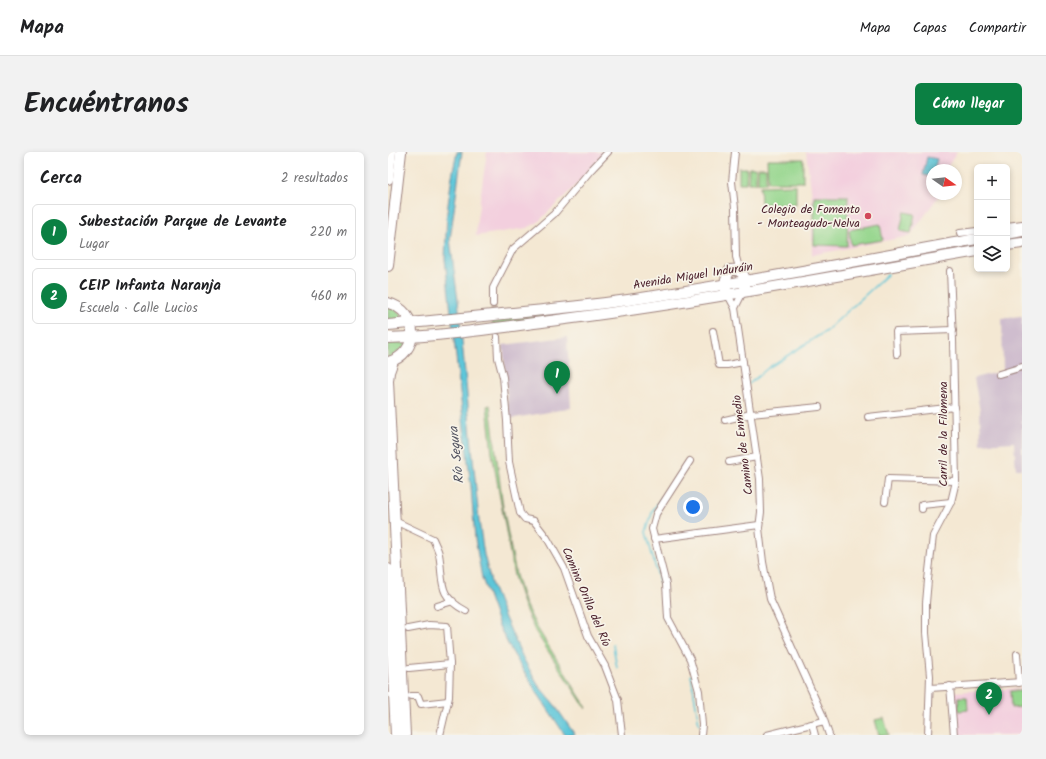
<!DOCTYPE html>
<html lang="es">
<head>
<meta charset="utf-8">
<style>
	:root { --surface:#fff; --page:#f2f2f2; --text:#202124; --muted:#757577; --line:#e0e0e0; --accent:#0b8043 }
	body { margin:0; font-family:Kalam,sans-serif; background:var(--page); color:var(--text) }
	.controls { position:absolute; right:12px; top:12px; display:grid; overflow:hidden; border-radius:6px; box-shadow:0 2px 6px #0003 }
	.controls button { width:36px; height:36px; display:grid; place-items:center; padding:0; border:0; border-bottom:1px solid var(--line); background:var(--surface); color:var(--text); font:20px sans-serif }
	.compass { position:absolute; left:538px; top:12px; width:36px; height:36px; border-radius:50%; background:var(--surface); box-shadow:0 2px 6px #0003; rotate:104deg }
	.you { position:absolute; left:305px; top:355px; width:14px; height:14px; margin:-10px; border:3px solid #fff; border-radius:50%; background:#1a73e8; box-shadow:0 0 0 6px #1a73e833 }
	.badge { display:grid; place-items:center; width:26px; height:26px; border-radius:50%; background:var(--accent); color:#fff; font-size:13px; font-weight:700 }
	.pin { position:absolute; translate:-50% -33px; filter:drop-shadow(0 1px 2px #0008) }
	.pin::after { content:''; position:absolute; top:21px; width:14px; height:12px; background:inherit; clip-path:polygon(0 0,100% 0,50% 100%) }
	.list { margin:0; padding:0; list-style:none }
	h2 { display:flex; justify-content:space-between; align-items:center; height:52px; margin:0; padding:0 16px; font-size:17px }
	h2 small { font-size:13px; font-weight:400; color:var(--muted) }
	.list li { display:grid; grid-template-columns:26px 1fr auto; gap:12px; align-items:center; box-sizing:border-box; height:56px; margin:0 8px 8px; padding:0 8px; border:1px solid var(--line); border-radius:6px }
	.list b { display:block; font-size:15px; white-space:nowrap }
	.list p { margin:0; font-size:13px; white-space:nowrap; color:var(--muted) }
	.list em { font-size:13px; font-style:normal; color:var(--muted) }
	.icon { flex:none; width:22px; height:22px; fill:none; stroke:currentColor; stroke-width:2; stroke-linecap:round; stroke-linejoin:round }
	.map { position:relative; flex:none; width:634px; height:583px; overflow:hidden; border-radius:6px }
	header { display:flex; align-items:center; gap:24px; box-sizing:border-box; height:56px; padding:0 20px; background:var(--surface); border-bottom:1px solid var(--line) }
	header strong { font-size:19px }
	nav { display:flex; gap:22px; margin-inline-start:auto; font-size:14px }
	.intro { display:flex; align-items:center; justify-content:space-between; box-sizing:border-box; height:96px; padding:0 24px }
	h1 { margin:0; font-size:28px }
	.button { padding:10px 18px; border-radius:6px; background:var(--accent); color:#fff; font-size:14px; font-weight:700 }
	main { display:flex; gap:24px; padding:0 24px }
	aside { flex:1; background:var(--surface); border-radius:6px; box-shadow:0 2px 6px #0003 }
	.map>svg:first-child { display:block }
</style>
</head>
<body>
<header>
<strong>Mapa</strong>
<nav><a>Mapa</a><a>Capas</a><a>Compartir</a></nav>
</header>
<div class="intro"><h1>Encuéntranos</h1><a class="button">Cómo llegar</a></div>
<main>
<aside>
<h2>Cerca<small>2 resultados</small></h2>
<ul class="list">
<li><span class="badge">1</span><div><b>Subestación Parque de Levante</b><p>Lugar</p></div><em>220 m</em></li>
<li><span class="badge">2</span><div><b>CEIP Infanta Naranja</b><p>Escuela · Calle Lucios</p></div><em>460 m</em></li>
</ul>
</aside>
<div class="map">
<svg width="634" height="583" viewBox="0 0 634 583">
	<rect width="100%" height="100%" fill="#f7f3e8"/>
	<filter id="ink" filterUnits="userSpaceOnUse"><feTurbulence type="fractalNoise" baseFrequency=".025" numOctaves="2"/><feDisplacementMap in="SourceGraphic" scale="8" xChannelSelector="R" yChannelSelector="G"/><feConvolveMatrix kernelMatrix="1 2 1 2 8 2 1 2 1" color-interpolation-filters="sRGB"/></filter>
	<filter id="wash" filterUnits="userSpaceOnUse"><feTurbulence type="fractalNoise" baseFrequency=".012" numOctaves="4" result="noise"/><feDisplacementMap in="SourceGraphic" scale="16" xChannelSelector="R" yChannelSelector="G"/><feGaussianBlur stdDeviation="0.9" result="paint"/><feColorMatrix in="noise" values="0 0 0 0 0 0 0 0 0 0 0 0 0 0 0 0 0 1.4 0 .05"/><feComposite in="paint" operator="in"/></filter>
	<g filter="url(#wash)">
		<rect width="100%" height="100%" fill="#f4e8d3"/>
		<g fill="#f3cfde">
			<polygon points="99,0 217,0 183,38 149,71 139,76 88,84 89,67"/>
			<polygon points="418,0 569,0 557,18 544,18 544,42 552,42 522,84 424,103 424,44"/>
			<polygon points="634,536 634,583 570,583 565,542 566,540"/>
		</g>
		<g fill="#cfbdce">
			<polygon points="634,164 634,317 628,317 626,290 593,292 592,259 586,226 615,219 614,166"/>
			<polygon points="179,185 183,256 121,267 115,193"/>
		</g>
		<g fill="#95d68d" stroke="#707a5c">
			<polygon points="379,7 415,7 415,30 380,30"/>
			<polygon points="351,16 359,16 358,31 351,31"/>
			<polygon points="361,16 368,16 368,31 360,31"/>
			<rect x="370" y="16" width="8" height="15"/>
			<polygon points="408,33 408,52 373,52 372,34"/>
			<polygon points="426,44 460,44 459,94 426,93"/>
			<polygon points="516,60 527,62 523,81 512,79"/>
			<polygon points="492,72 495,88 463,93 461,78"/>
			<polygon points="589,91 589,94 365,133 365,132"/>
			<polygon points="335,136 335,140 105,173 104,166"/>
			<polygon points="0,154 7,157 16,167 0,169"/>
			<polygon points="0,191 19,191 18,194 0,207"/>
			<polygon points="102,253 115,355 128,423 136,450 148,474 199,556 198,557 147,479 135,452 126,424 104,301 99,254"/>
			<polygon points="622,539 634,539 634,555 623,556"/>
			<polygon points="570,545 579,545 580,558 571,559"/>
			<polygon points="496,566 501,583 491,583 487,568"/>
		</g>
		<g fill="#5dc6d9" stroke="#547282">
			<polygon points="69,0 74,0 62,87 71,157 91,369 96,403 104,434 117,466 135,506 150,533 166,552 187,583 177,583 148,539 123,498 111,474 94,426 87,387 83,335 78,294 57,107 59,60 64,24"/>
			<polygon points="539,5 549,7 546,18 544,18 544,25 535,23"/>
		</g>
		<g fill="none" stroke-linecap="round" stroke-linejoin="round">
			<g stroke="#5dc6d9" stroke-width="1.5">
				<polyline points="361,232 380,216 438,179 500,122"/>
				<polyline points="278,469 275,463 272,432 258,380 265,358 284,331"/>
				<polyline points="225,493 229,516"/>
				<polyline points="303,523 311,572"/>
			</g>
		</g>
	</g>
	<g filter="url(#ink)">
		<g fill="none" stroke-linecap="round" stroke-linejoin="round">
			<polyline stroke="#d2c0b1" stroke-width="6" stroke-dasharray="6 3" stroke-linecap="butt" points="105,152 109,185"/>
			<defs>
				<g id="street">
					<polyline points="347,0 344,30 347,56 348,105 352,119"/>
					<polyline points="619,74 634,72"/>
					<polyline points="572,81 589,79"/>
					<polyline points="340,143 347,156 372,327 373,360 371,376 375,410 382,447 434,562 441,583"/>
					<polyline points="105,152 105,136 107,132 125,97 166,62 202,19 220,0"/>
					<polyline points="347,156 355,140"/>
					<polyline points="325,179 331,213 339,213 355,210"/>
					<polyline points="109,185 110,206 115,225 119,269 121,310 132,361 137,367 146,369 159,386 176,416 200,484 217,514 230,548 234,583"/>
					<polyline points="509,202 508,180 565,178"/>
					<polyline points="611,222 634,215"/>
					<polyline points="480,265 567,255"/>
					<polyline points="337,268 363,262 431,255"/>
					<polyline points="302,309 268,362 264,377 278,432 280,466 302,507 311,539 314,573 313,583"/>
					<polyline points="341,310 369,305"/>
					<polyline points="497,350 500,327 568,329"/>
					<polyline points="534,357 534,353 563,350"/>
					<path d="M7,369L45,387C47,392 50,397 51,402C56,429 48,443 78,459"/>
					<polyline points="266,387 371,373"/>
					<polyline points="49,454 65,449"/>
					<polyline points="20,477 41,473 59,474 62,512"/>
					<polyline points="629,502 631,531"/>
					<polyline points="21,516 62,512 61,545 52,583"/>
					<polyline points="562,534 566,583"/>
					<polyline points="542,536 634,530"/>
					<polyline points="23,544 30,544 33,552 60,549"/>
					<polyline points="424,572 427,583"/>
					<polyline points="379,583 436,569"/>
					<polyline points="540,583 542,524 538,481 538,451 540,428 545,384 563,350 568,329 565,188 562,119"/>
				</g>
				<g id="primary">
					<polyline points="0,27 3,0"/>
					<polyline points="619,82 634,79"/>
					<polyline points="619,93 634,91"/>
					<polyline points="0,114 13,0"/>
					<path d="M338,138C336,130 338,125 342,118C354,116 358,124 357,135"/>
					<path d="M0,151C32,159 32,202 0,210"/>
					<path d="M0,173C80,165 161,159 240,148C357,131 473,108 589,87"/>
					<path d="M0,186C54,184 108,176 162,169C305,151 447,124 589,99"/>
					<polyline points="5,209 1,220 0,229 17,583"/>
					<polyline points="0,417 8,583"/>
				</g>
			</defs>
			<use href="#street" stroke="#9f847f" stroke-width="8"/>
			<use href="#primary" stroke="#9f847f" stroke-width="12"/>
			<use href="#street" stroke="#fff" stroke-width="6"/>
			<use href="#primary" stroke="#fff" stroke-width="10"/>
		</g>
	</g>
	<circle fill="#d1495b" stroke="#f7f3e8" stroke-width="1.5" cx="480" cy="64" r="4"/>
	<g text-anchor="middle" dominant-baseline="central" stroke-width="3.5" stroke-linejoin="round" paint-order="stroke">
		<g font-size="12" fill="#4a1f2b" stroke="#f7f3e8" text-anchor="end">
			<text x="472" y="57">Colegio de Fomento<tspan x="472" dy="14">- Monteagudo-Nelva</tspan></text>
		</g>
		<g font-size="12" fill="#4a1f2b" stroke="#f7f3e8">
			<text transform="translate(305 124) rotate(-9)">Avenida Miguel Induráin</text>
			<text transform="translate(555 282) rotate(-90)">Carril de la Filomena</text>
			<text transform="translate(355 293) rotate(-97)">Camino de Enmedio</text>
			<text transform="translate(198 445) rotate(67)">Camino Orilla del Río</text>
		</g>
		<g font-size="13" font-style="italic" fill="#50515f" stroke="#f7f3e8">
			<text transform="translate(69 303) rotate(-96)">Río Segura</text>
		</g>
	</g>
</svg>
<div class="controls">
<button>+</button>
<button>−</button>
<button><svg class="icon" aria-label="layers" viewBox="0 0 24 24"><path d="M12 4l9 5-9 5-9-5zM3 14l9 5 9-5"/></svg></button>
</div>
<svg class="compass" viewBox="-18 -18 36 36"><path d="M0-13l5 13h-10z" fill="#e53935"/><path d="M0 13l5-13h-10z" fill="#757577"/></svg>
<div class="you"></div>
<div class="pin badge" style="left:169px;top:242px">1</div>
<div class="pin badge" style="left:601px;top:563px">2</div>
</div>
</main>
</body>
</html>
